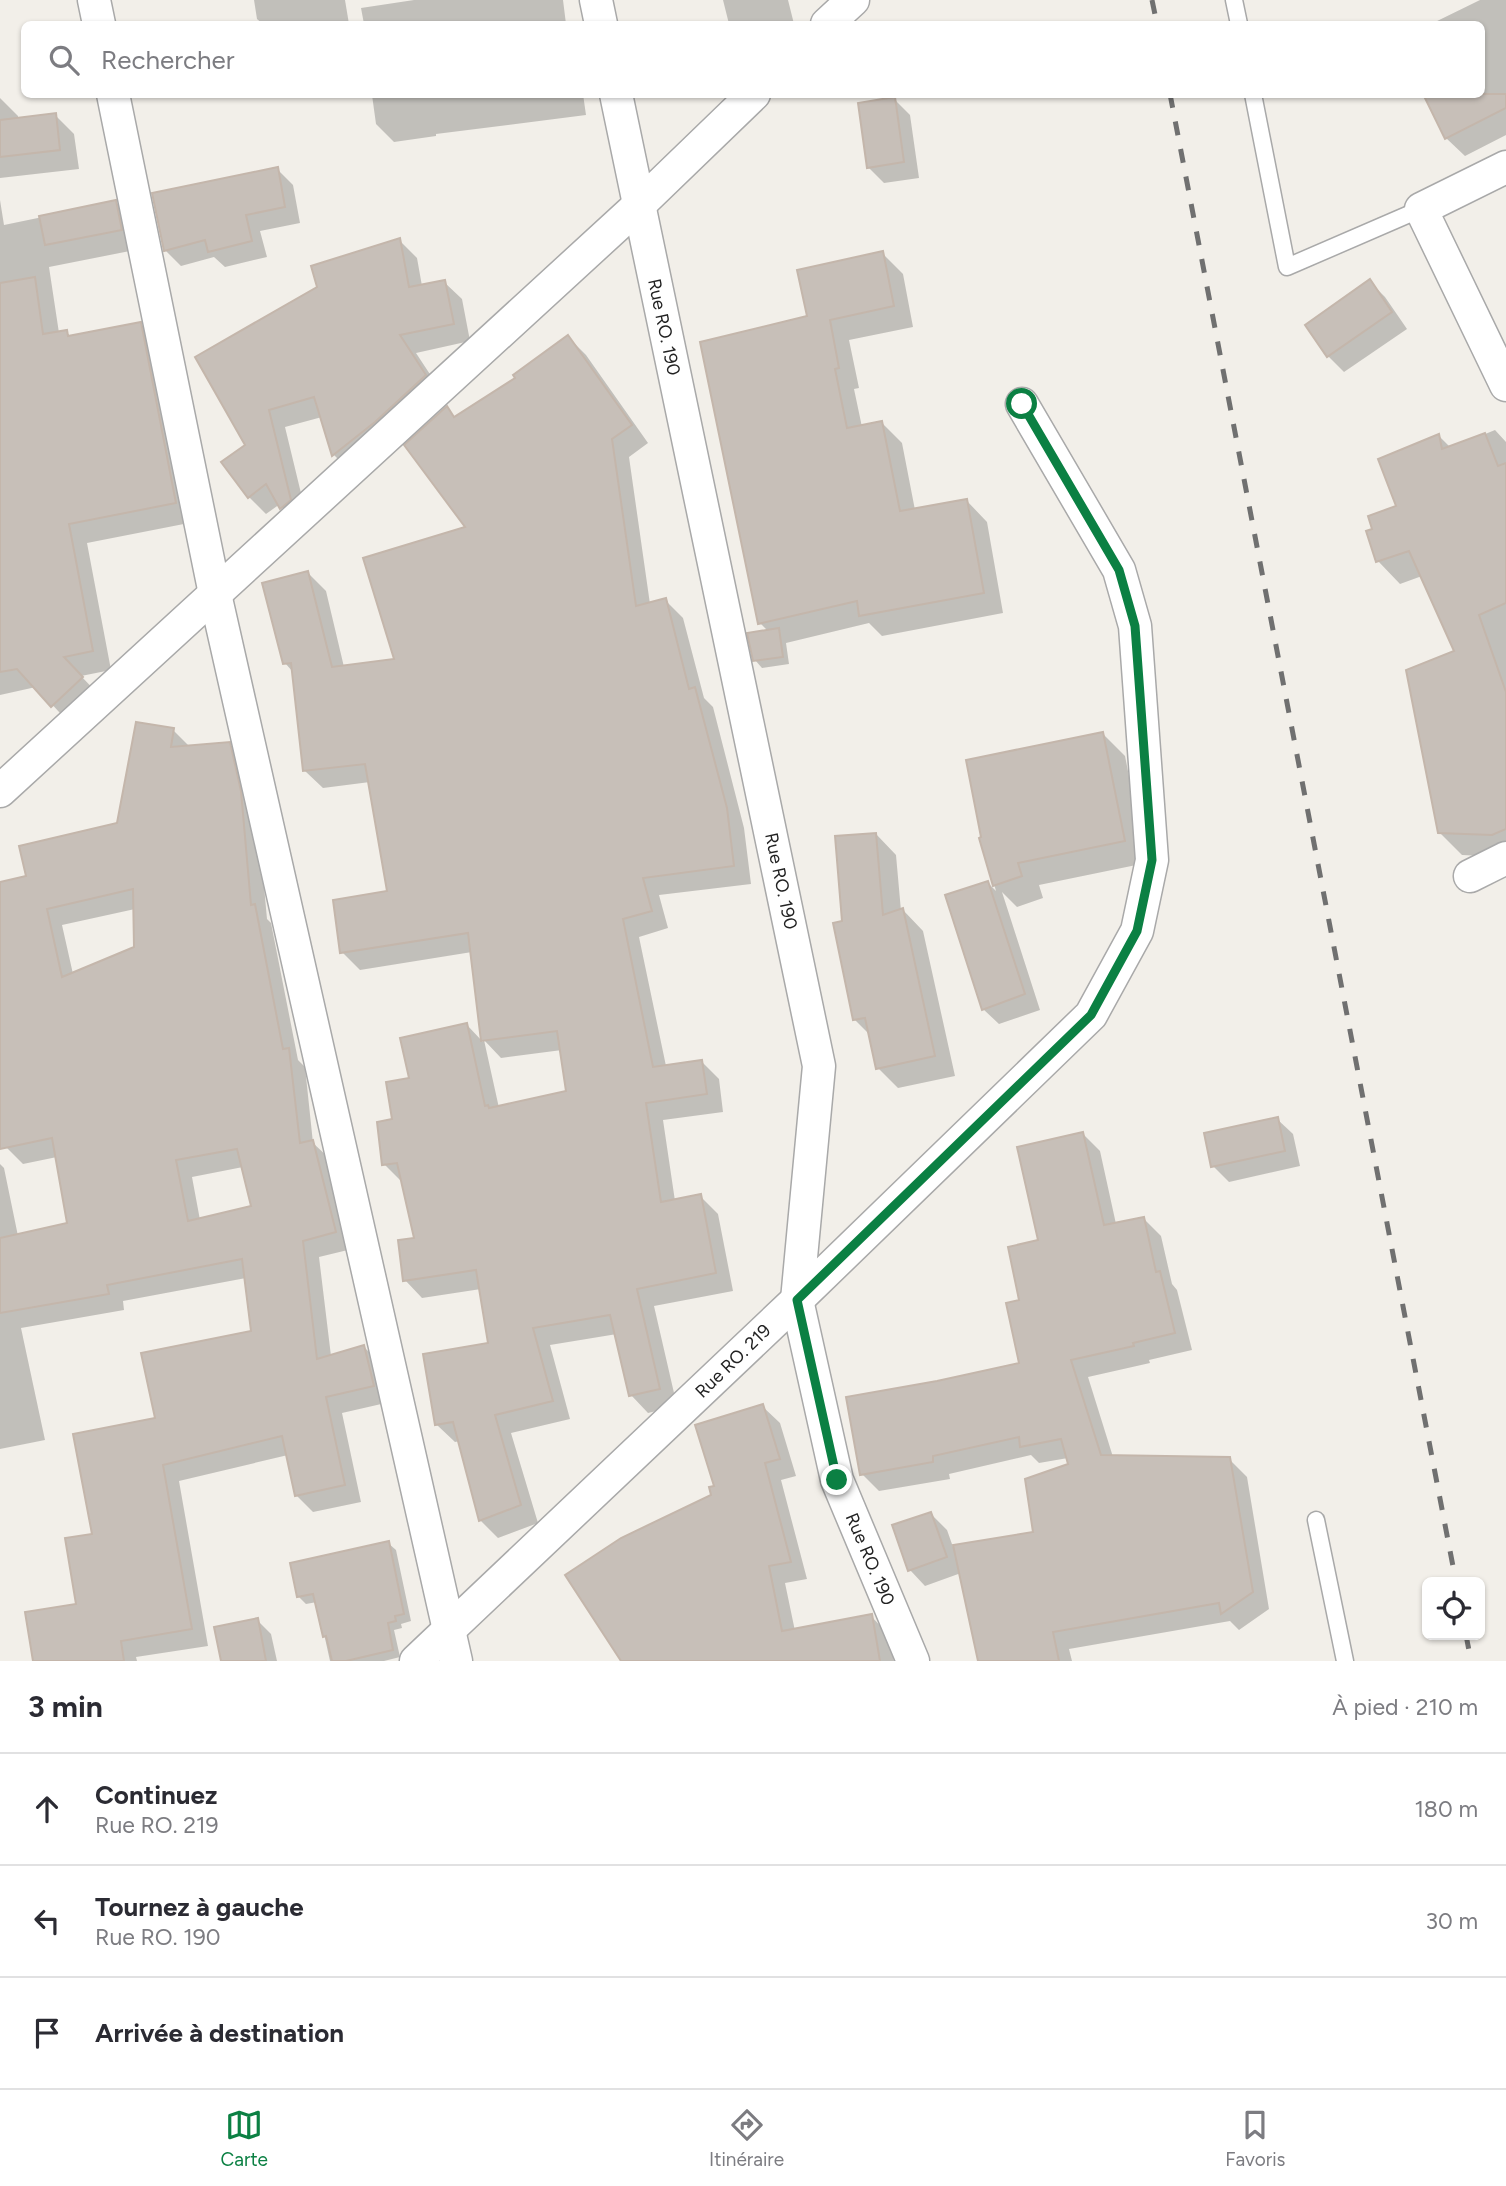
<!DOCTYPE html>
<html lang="fr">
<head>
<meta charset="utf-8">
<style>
	:root { --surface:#fff; --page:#f2f2f3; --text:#2b2b33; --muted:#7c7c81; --line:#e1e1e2; --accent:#0b8043 }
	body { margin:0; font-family:Figtree,sans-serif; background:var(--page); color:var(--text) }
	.controls { position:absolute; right:21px; bottom:21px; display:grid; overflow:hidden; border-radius:10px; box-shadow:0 2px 5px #0004 }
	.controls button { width:63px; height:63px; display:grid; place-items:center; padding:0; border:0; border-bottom:2px solid var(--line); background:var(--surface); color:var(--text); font:35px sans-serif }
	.stop { position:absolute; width:21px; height:21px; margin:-16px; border:5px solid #0b8043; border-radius:50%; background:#fff }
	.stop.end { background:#0b8043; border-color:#fff; box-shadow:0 2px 7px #0008 }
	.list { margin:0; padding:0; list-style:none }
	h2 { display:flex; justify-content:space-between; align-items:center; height:91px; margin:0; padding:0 28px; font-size:30px }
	h2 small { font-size:23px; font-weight:400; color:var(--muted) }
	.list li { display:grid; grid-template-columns:46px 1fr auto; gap:21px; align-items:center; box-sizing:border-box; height:112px; padding:0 28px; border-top:2px solid var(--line) }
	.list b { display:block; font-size:26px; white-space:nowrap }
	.list p { margin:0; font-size:23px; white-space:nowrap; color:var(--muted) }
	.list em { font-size:23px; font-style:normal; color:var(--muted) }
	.icon { flex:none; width:38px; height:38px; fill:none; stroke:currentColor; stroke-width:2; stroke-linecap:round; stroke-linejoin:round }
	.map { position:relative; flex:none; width:1506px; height:1661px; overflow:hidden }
	.search { position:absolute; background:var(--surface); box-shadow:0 2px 5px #0004; left:21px; right:21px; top:21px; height:77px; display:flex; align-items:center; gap:18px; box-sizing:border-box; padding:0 24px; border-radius:10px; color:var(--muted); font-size:26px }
	.sheet { height:427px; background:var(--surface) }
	nav { display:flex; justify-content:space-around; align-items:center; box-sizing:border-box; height:98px; border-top:2px solid var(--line); background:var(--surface); font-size:19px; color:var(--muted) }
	nav a { display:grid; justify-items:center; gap:4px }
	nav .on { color:var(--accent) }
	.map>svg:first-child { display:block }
</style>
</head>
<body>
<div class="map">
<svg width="1506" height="1661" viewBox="0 0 1506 1661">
	<rect width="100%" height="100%" fill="#f2efe9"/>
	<g fill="#0003" fill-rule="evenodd">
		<polygon points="254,0 345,0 349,24 263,24 257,19"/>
		<polygon points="414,0 563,0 566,24 364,24 361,8"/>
		<polygon points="723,0 788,0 794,24 729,24"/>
		<polygon points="1480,0 1506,0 1506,135 1465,156 1446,138 1482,94 1482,24 1431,24"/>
		<polygon points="583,94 586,115 436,134 436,136 394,142 376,124 372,95"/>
		<polygon points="0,98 18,116 18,120 55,115 74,134 79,169 0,178"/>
		<polygon points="894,99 910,115 919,178 884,183 868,167"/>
		<polygon points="277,169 293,185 300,223 260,231 267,257 225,267 214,257 181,266 165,250"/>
		<polygon points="0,200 4,225 115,202 135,221 140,249 49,267 59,333 66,332 71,337 140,323 159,343 194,522 87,543 111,670 81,676 101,697 71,725 36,687 0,695"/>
		<polygon points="399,240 417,258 422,286 444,282 462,299 470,341 416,353 443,394 351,472 334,455 322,417 285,427 307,518 299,525 280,504 266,514 249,497 247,446 198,358"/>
		<polygon points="882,253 903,274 913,327 849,340 859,388 854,389 862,427 882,423 902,443 915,510 967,501 987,522 1003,613 882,636 869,623 786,643 789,664 762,668 755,660 768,631 760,623 809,317"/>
		<polygon points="1369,281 1385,297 1407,329 1344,372 1328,356 1307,325"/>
		<path d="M568,337L586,355L648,443L629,457L650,604L665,600L683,618L704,698L713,707L744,828L751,884L659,895L668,928L639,937L666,1066L701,1061L719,1079L723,1112L663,1120L675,1201L700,1196L718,1214L733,1291L654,1306L677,1406L648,1413L631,1395L617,1334L550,1345L570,1419L511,1433L538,1523L498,1538L480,1520L460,1441L455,1442L437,1425L490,1344L481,1289L422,1298L405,1280L416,1239L402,1182L384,1164L394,1121L411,1080L467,1025L483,1042L472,952L360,970L342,952L389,893L370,782L323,788L305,771L293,672L285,663L308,573L326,591L344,667L396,660L468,528L447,409L456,418L518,378ZM484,1040L501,1058L562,1050L568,1093L499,1108Z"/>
		<polygon points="1495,430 1506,442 1506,857 1462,855 1439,832 1457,652 1422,576 1400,584 1378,561 1398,507 1439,436 1451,448"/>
		<path d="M173,730L190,747L229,744L246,760L257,809L267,919L271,923L298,1060L305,1067L313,1143L329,1158L352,1249L319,1257L331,1356L364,1347L380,1363L390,1402L342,1413L361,1502L313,1512L296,1495L288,1455L179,1481L208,1646L136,1657L137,1661H35L78,1606L94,1535L157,1419L252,1332L246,1278L123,1301L124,1310L21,1328L45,1440L0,1449V1164L4,1168L18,1236L69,1225L57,1157L23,1164L6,1147L0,1115V884L28,878L119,825ZM135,909V948L73,974L62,925ZM243,1167L253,1208L200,1220L192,1177Z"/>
		<polygon points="1103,734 1125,756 1146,863 1039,885 1043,898 1017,907 1002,892 1040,1010 999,1024 983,1009 988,883 996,891 981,839"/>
		<polygon points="876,834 896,855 901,911 903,910 923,931 955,1076 898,1088 878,1068 871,1036 854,1019 844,923"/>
		<polygon points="1277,1119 1293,1134 1300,1166 1229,1182 1213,1166"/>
		<polygon points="1083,1134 1100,1151 1116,1224 1143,1218 1161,1236 1172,1284 1177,1290 1192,1350 1149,1360 1150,1363 1088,1377 1113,1457 1229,1459 1247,1477 1269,1609 1239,1630 1230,1621 1069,1649 1072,1661 980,1661 961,1573 925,1586 910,1570 931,1514 947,1530 953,1547 1035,1533 1070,1466 1068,1458 1039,1463 1031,1455 949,1474 950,1479 879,1491 862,1474 1021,1365 1021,1302 1040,1242"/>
		<polygon points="762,1406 780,1423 796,1476 781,1480 807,1579 785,1583 795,1631 871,1616 888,1634 894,1661 623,1661 713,1496 716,1487"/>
		<polygon points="388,1543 396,1550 411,1621 401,1624 402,1628 394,1630 400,1657 384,1661 330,1661 317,1602 306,1604 299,1597"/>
		<polygon points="257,1620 271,1634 277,1661 222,1661"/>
	</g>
	<g fill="#c7bfb8" stroke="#c4b6ab" stroke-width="2" fill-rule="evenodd">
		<polygon points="1423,94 1506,94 1506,108 1445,139"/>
		<polygon points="895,97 904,162 867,168 858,103"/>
		<polygon points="56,113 60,150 0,157 0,120"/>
		<polygon points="278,167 285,207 246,215 252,241 208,252 205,240 164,251 152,193"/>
		<polygon points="116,200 122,230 45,245 39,216"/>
		<polygon points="400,238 409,287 445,280 454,324 400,335 426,375 375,422 332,456 314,397 269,410 291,500 280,509 266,484 248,498 221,462 245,445 195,357 317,287 311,266"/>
		<polygon points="883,251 894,306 830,320 839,368 835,369 847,428 882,421 900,511 967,499 984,593 859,616 857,601 758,624 700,342 807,316 797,270"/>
		<polygon points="35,277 43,334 67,330 68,336 141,322 176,503 69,524 93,651 64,657 83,677 51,707 17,669 0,672 0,283"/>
		<polygon points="1370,279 1392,312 1327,357 1305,325"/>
		<polygon points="568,335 632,425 612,439 636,606 666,598 689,689 695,687 727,808 734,866 643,878 652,911 623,919 653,1067 702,1060 707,1094 646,1103 661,1202 701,1194 716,1273 637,1289 660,1389 629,1396 610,1315 533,1328 553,1401 495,1415 521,1505 479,1521 453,1422 435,1425 423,1354 488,1343 476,1270 403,1281 398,1240 414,1238 397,1163 382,1165 377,1122 392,1119 386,1082 409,1078 400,1038 467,1023 485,1106 488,1105 489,1108 566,1091 557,1031 481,1041 468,933 340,953 333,900 387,891 365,764 303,771 291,663 283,664 262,583 308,571 332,667 394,659 363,558 465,527 404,445 447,406 454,417 515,378 513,375"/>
		<polygon points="1485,433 1498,466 1506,463 1506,603 1479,615 1506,692 1506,829 1492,835 1438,833 1406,670 1454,651 1409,551 1376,562 1366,531 1372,529 1368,516 1396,506 1378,459 1439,434 1442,449"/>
		<polygon points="779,628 783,657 753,661 747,633"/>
		<path d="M136,722L174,728L171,747L230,742L241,791L251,905L255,904L283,1049L289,1048L300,1143L313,1140L336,1232L303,1241L317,1359L364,1345L374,1386L326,1397L345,1485L295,1496L282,1436L163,1465L192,1629L121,1641L124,1661H33L25,1612L76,1604L65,1538L92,1534L73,1434L155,1418L141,1353L251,1331L242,1259L107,1285L109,1294L0,1313V1238L67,1223L52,1138L0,1149V882L26,876L19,846L117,823ZM133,889L134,947L62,977L47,909ZM237,1149L251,1206L188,1221L176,1160Z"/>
		<polygon points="1103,732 1125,841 1018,863 1022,876 993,886 979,838 981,837 966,760"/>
		<polygon points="876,833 883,915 903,908 935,1056 876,1069 865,1018 853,1020 833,923 842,921 835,836"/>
		<polygon points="988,881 1025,994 982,1010 945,895"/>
		<polygon points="1278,1117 1285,1151 1211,1167 1204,1133"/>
		<polygon points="1083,1132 1104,1225 1144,1217 1156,1272 1160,1271 1175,1333 1133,1343 1134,1346 1071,1360 1101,1455 1230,1457 1253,1592 1221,1614 1219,1603 1053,1632 1059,1661 978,1661 953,1545 1033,1532 1025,1479 1068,1464 1061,1439 1020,1447 1019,1437 933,1456 933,1462 860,1475 846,1397 937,1381 1019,1363 1006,1303 1019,1300 1008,1247 1038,1240 1017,1147"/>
		<polygon points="763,1404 780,1459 765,1463 791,1562 769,1566 782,1631 872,1614 880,1661 621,1661 565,1575 621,1538 711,1495 709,1487 714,1486 695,1425"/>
		<polygon points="931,1512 947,1557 908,1571 892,1525"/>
		<polygon points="389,1541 404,1614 395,1616 396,1621 388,1623 393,1650 346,1661 332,1661 326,1636 323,1637 313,1594 297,1597 290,1563"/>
		<polygon points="258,1618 266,1661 221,1661 214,1627"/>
	</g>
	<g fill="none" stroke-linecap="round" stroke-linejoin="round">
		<defs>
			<g id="lane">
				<polyline points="1234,0 1239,24"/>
				<polyline points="1253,94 1287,267 1421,209"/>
				<polyline points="1316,1520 1345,1661"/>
			</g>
			<g id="street">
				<polyline points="94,0 99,24"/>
				<polyline points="596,0 601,24"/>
				<polyline points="827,24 853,0"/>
				<polyline points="113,94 215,594 456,1661"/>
				<polyline points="616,94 819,1066 797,1300 837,1480 913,1661"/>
				<polyline points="1506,167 1421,209 1506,385"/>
				<polyline points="0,791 638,206 754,94"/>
				<polyline points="1470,876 1506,858"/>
				<polyline points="416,1661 797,1300 1091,1015 1137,931 1152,860 1135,626 1119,570 1022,404"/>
			</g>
		</defs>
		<use href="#lane" stroke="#a9a9a9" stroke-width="19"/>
		<use href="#street" stroke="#a9a9a9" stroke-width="35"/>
		<use href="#lane" stroke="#fff" stroke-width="16"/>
		<use href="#street" stroke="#fff" stroke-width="32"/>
		<g stroke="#707070" stroke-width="5" stroke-dasharray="14 14" stroke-linecap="butt">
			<polyline points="1152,0 1157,24"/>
			<polyline points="1170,94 1456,1582"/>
			<polyline points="1466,1635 1471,1661"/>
		</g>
	</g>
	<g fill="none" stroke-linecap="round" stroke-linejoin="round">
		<polyline stroke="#0b8043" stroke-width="9" points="837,1480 797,1300 1091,1015 1137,931 1152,860 1135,626 1119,570 1022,404"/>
	</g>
	<g text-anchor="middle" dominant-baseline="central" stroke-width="5" stroke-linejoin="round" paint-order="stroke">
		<g font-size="18" fill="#222" stroke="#fff">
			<text transform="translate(664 327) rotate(78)">Rue RO. 190</text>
			<text transform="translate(781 881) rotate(78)">Rue RO. 190</text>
			<text transform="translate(733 1361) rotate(-44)">Rue RO. 219</text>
			<text transform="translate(870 1559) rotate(67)">Rue RO. 190</text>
		</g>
	</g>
</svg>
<div class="controls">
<button><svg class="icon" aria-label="locate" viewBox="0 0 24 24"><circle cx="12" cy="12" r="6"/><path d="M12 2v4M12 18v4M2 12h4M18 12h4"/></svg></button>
</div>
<div class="stop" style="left:1022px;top:404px"></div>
<div class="stop end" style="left:837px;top:1480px"></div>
<div class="search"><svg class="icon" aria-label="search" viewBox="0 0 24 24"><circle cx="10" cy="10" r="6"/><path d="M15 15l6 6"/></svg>Rechercher</div>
</div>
<section class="sheet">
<h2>3 min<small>À pied · 210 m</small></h2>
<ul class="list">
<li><svg class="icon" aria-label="ahead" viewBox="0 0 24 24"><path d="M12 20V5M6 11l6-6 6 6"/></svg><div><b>Continuez</b><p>Rue RO. 219</p></div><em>180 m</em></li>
<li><svg class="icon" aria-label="left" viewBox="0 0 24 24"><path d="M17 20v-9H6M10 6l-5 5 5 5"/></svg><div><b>Tournez à gauche</b><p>Rue RO. 190</p></div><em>30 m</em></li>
<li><svg class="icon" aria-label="arrive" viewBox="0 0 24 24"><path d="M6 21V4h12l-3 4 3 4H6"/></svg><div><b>Arrivée à destination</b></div></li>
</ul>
</section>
<nav>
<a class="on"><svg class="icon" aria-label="map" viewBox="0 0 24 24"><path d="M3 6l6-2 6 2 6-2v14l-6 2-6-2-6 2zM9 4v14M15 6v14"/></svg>Carte</a>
<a><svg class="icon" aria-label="directions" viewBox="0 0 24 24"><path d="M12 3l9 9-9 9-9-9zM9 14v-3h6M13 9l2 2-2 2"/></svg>Itinéraire</a>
<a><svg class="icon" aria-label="saved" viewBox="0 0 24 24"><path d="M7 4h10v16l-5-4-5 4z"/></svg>Favoris</a>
</nav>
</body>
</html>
